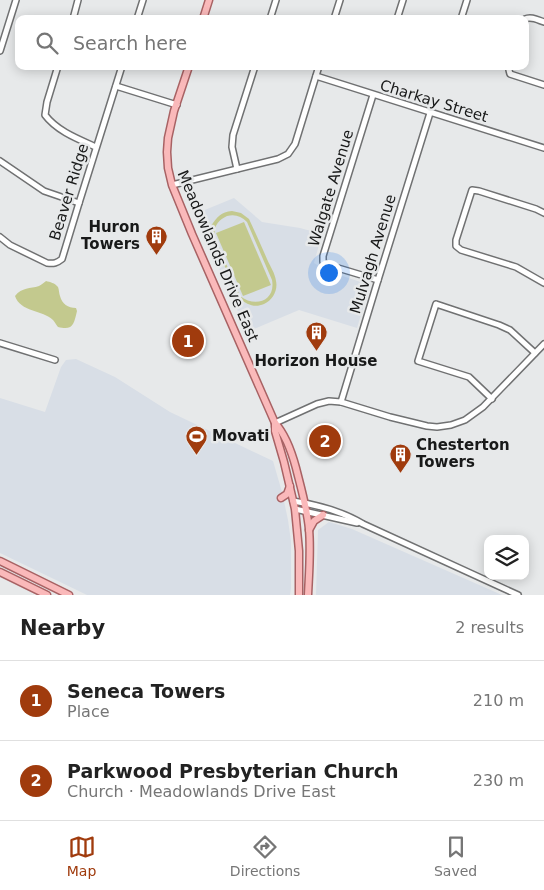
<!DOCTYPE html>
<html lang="en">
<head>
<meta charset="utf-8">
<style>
	:root { --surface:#fff; --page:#f6f6f6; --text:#222; --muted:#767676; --line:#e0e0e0; --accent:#a03b0d }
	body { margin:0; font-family:"DejaVu Sans",sans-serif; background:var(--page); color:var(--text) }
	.controls { position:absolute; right:15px; bottom:15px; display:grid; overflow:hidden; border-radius:10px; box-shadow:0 2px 12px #0003 }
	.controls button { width:45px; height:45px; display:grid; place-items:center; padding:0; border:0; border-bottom:1px solid var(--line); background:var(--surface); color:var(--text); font:25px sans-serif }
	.you { position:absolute; left:328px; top:272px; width:18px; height:18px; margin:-12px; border:4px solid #fff; border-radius:50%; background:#1a73e8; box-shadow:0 0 0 8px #1a73e833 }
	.badge { display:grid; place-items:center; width:32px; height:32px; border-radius:50%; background:var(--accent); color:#fff; font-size:16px; font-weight:700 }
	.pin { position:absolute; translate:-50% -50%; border:2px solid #fff; box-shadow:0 1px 5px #0006 }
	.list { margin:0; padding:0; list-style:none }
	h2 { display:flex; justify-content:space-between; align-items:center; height:65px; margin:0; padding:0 20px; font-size:21px }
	h2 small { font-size:16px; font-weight:400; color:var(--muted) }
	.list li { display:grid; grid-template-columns:32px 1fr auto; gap:15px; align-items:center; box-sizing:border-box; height:80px; padding:0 20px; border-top:1px solid var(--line) }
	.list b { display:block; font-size:19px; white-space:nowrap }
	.list p { margin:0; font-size:16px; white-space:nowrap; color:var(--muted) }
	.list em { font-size:16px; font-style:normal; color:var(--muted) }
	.icon { flex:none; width:28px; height:28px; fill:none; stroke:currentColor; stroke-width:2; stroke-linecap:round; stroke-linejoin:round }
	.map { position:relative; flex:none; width:544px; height:595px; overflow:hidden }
	.search { position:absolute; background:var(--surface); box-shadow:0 2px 12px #0003; left:15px; right:15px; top:15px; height:55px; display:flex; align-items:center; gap:12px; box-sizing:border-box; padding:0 18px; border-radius:10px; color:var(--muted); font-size:19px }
	.sheet { height:225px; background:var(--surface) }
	nav { display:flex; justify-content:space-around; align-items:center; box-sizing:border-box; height:70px; border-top:1px solid var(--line); background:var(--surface); font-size:14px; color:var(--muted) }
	nav a { display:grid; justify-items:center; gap:2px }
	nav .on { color:var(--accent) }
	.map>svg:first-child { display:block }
</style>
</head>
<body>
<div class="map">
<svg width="544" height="595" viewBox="0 0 544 595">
	<rect width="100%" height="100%" fill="#e7e9ea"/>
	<g fill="#d8dee6">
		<polygon points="234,198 262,222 300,228 322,234 314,263 327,271 370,285 357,328 299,310 247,332 195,214"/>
		<polygon points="76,359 115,377 170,412 273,461 282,492 288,520 291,541 291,588 290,595 87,595 0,553 0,398 45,412 61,367 66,360"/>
		<polygon points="329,522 352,529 502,595 316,595 318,530"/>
	</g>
	<g fill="#c3c98e" fill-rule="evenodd">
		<path d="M232,211L241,213L249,219C255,232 261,245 267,259C270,266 275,273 276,281C278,290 273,300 264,304C255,308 247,305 239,298L204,220L208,219L211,226C217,217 221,212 232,211ZM227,216C235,214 241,216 247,222L272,280C276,301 255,308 240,296L215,238C213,227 218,220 227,216Z"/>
		<polygon points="244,222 271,285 243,296 216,233"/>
		<path d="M46,281C50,282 55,283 58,287C59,289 59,294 60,296C62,304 68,308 76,308L77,311C74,324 73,331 58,327C56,325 55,322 53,320C43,310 20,312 15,296C22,287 30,289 39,286C41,285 45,282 46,281Z"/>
	</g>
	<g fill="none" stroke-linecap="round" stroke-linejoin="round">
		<defs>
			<g id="minor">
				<polyline points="73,19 78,0"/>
				<polyline points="137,19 143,0"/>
				<polyline points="270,19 276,0"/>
				<polyline points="334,19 340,0"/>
				<polyline points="397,19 403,0"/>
				<polyline points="461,19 467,0"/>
				<path d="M525,19C531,16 538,20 544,22"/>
				<polyline points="0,51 16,0"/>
				<path d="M58,66L47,102L45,115C57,131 78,139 96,147"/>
				<polyline points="510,66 509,70 510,74 544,85"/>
				<polyline points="316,76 544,148"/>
				<polyline points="116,86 177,105"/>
				<polyline points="373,95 323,256 323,262 328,265 378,280"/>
				<polyline points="0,161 44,191 79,203"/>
				<polyline points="237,169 232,147 233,135 255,66"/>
				<polyline points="172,185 278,159 288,154 295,144 319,66"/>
				<polyline points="544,213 536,209 479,191 472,190 456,240 456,246 461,250 516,267 544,283"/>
				<path d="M0,237L10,245L47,263C54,264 57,263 62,259L79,203L122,66"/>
				<polyline points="0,343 55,360"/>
				<polyline points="492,399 469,377 418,361 436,304 499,325 510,330 535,353"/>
				<polyline points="341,402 378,280 430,113"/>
				<polyline points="275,423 317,404 329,401 341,402 390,417 427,426 437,427 451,425 465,420 483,407 544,344"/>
				<path d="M293,501C318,505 342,511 363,524L518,595"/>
				<polyline points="295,509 357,523"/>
			</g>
			<g id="major">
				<polyline points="203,19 209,0"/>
				<path d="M189,66L174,111L168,138L167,152L168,168L172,185L192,234L275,423C286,435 292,453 296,468C301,488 307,508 309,529C311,551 309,573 308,595"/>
				<polyline points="275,423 275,431 284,462 295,509 299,551 299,595"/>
				<polyline points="281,498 287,494 290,486"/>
				<polyline points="309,530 314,521 323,515"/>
				<polyline points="0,561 69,595"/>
				<polyline points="0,572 47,595"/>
			</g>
		</defs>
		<use href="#minor" stroke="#707172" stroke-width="8"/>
		<use href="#major" stroke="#a86264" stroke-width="9"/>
		<use href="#minor" stroke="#fff" stroke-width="5"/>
		<use href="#major" stroke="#fab9ba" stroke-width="6"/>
	</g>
	<defs>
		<symbol id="building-pin" viewBox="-11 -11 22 30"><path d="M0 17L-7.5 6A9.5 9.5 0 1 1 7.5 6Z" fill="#a03b0d" stroke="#e7e9ea"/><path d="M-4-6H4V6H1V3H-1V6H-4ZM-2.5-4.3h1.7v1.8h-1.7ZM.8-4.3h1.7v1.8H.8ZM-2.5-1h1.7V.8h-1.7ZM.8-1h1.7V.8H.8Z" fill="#fff"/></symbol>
		<symbol id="stadium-pin" viewBox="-11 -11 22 30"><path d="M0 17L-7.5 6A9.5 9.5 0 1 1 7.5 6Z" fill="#a03b0d" stroke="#e7e9ea"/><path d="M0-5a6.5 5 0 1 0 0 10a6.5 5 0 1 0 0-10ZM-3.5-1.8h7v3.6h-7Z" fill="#fff"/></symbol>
	</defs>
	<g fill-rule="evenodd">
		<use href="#building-pin" x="144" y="224" width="25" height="34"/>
		<use href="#building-pin" x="304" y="320" width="25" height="34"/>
		<use href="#stadium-pin" x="184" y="424" width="25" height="34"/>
		<use href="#building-pin" x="388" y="442" width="25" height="34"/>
	</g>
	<g text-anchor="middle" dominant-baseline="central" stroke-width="5" stroke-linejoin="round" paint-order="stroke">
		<g font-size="15" fill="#181919" stroke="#e7e9ea">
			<text transform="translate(434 101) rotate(17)">Charkay Street</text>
			<text transform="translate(331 188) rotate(-73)">Walgate Avenue</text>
			<text transform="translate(69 192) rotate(-73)">Beaver Ridge</text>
			<text transform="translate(373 254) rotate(-73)">Mulvagh Avenue</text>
			<text transform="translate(218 256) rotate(67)">Meadowlands Drive East</text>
		</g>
		<g font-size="15" font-weight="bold" fill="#181919" stroke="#e7e9ea" text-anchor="start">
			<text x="140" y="227" text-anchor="end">Huron<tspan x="140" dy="17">Towers</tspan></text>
			<text x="316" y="361" text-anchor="middle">Horizon House</text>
			<text x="212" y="436">Movati</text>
			<text x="416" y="445">Chesterton<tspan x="416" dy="17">Towers</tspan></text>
		</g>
	</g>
</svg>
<div class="controls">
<button><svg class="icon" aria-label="layers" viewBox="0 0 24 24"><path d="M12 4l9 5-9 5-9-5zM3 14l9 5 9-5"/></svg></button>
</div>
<div class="you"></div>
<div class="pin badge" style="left:188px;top:341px">1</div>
<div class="pin badge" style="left:325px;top:441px">2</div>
<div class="search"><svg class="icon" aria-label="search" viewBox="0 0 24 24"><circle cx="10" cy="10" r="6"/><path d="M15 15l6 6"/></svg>Search here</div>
</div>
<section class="sheet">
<h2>Nearby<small>2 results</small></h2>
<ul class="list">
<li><span class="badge">1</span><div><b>Seneca Towers</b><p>Place</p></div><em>210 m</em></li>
<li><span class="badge">2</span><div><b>Parkwood Presbyterian Church</b><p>Church · Meadowlands Drive East</p></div><em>230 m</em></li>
</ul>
</section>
<nav>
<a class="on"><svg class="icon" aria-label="map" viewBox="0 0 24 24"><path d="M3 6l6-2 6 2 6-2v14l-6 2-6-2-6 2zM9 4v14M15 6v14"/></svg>Map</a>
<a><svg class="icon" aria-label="directions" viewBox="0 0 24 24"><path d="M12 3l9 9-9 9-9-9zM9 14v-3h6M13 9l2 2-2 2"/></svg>Directions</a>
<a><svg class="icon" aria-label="saved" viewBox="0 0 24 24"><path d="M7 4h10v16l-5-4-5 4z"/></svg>Saved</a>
</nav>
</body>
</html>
